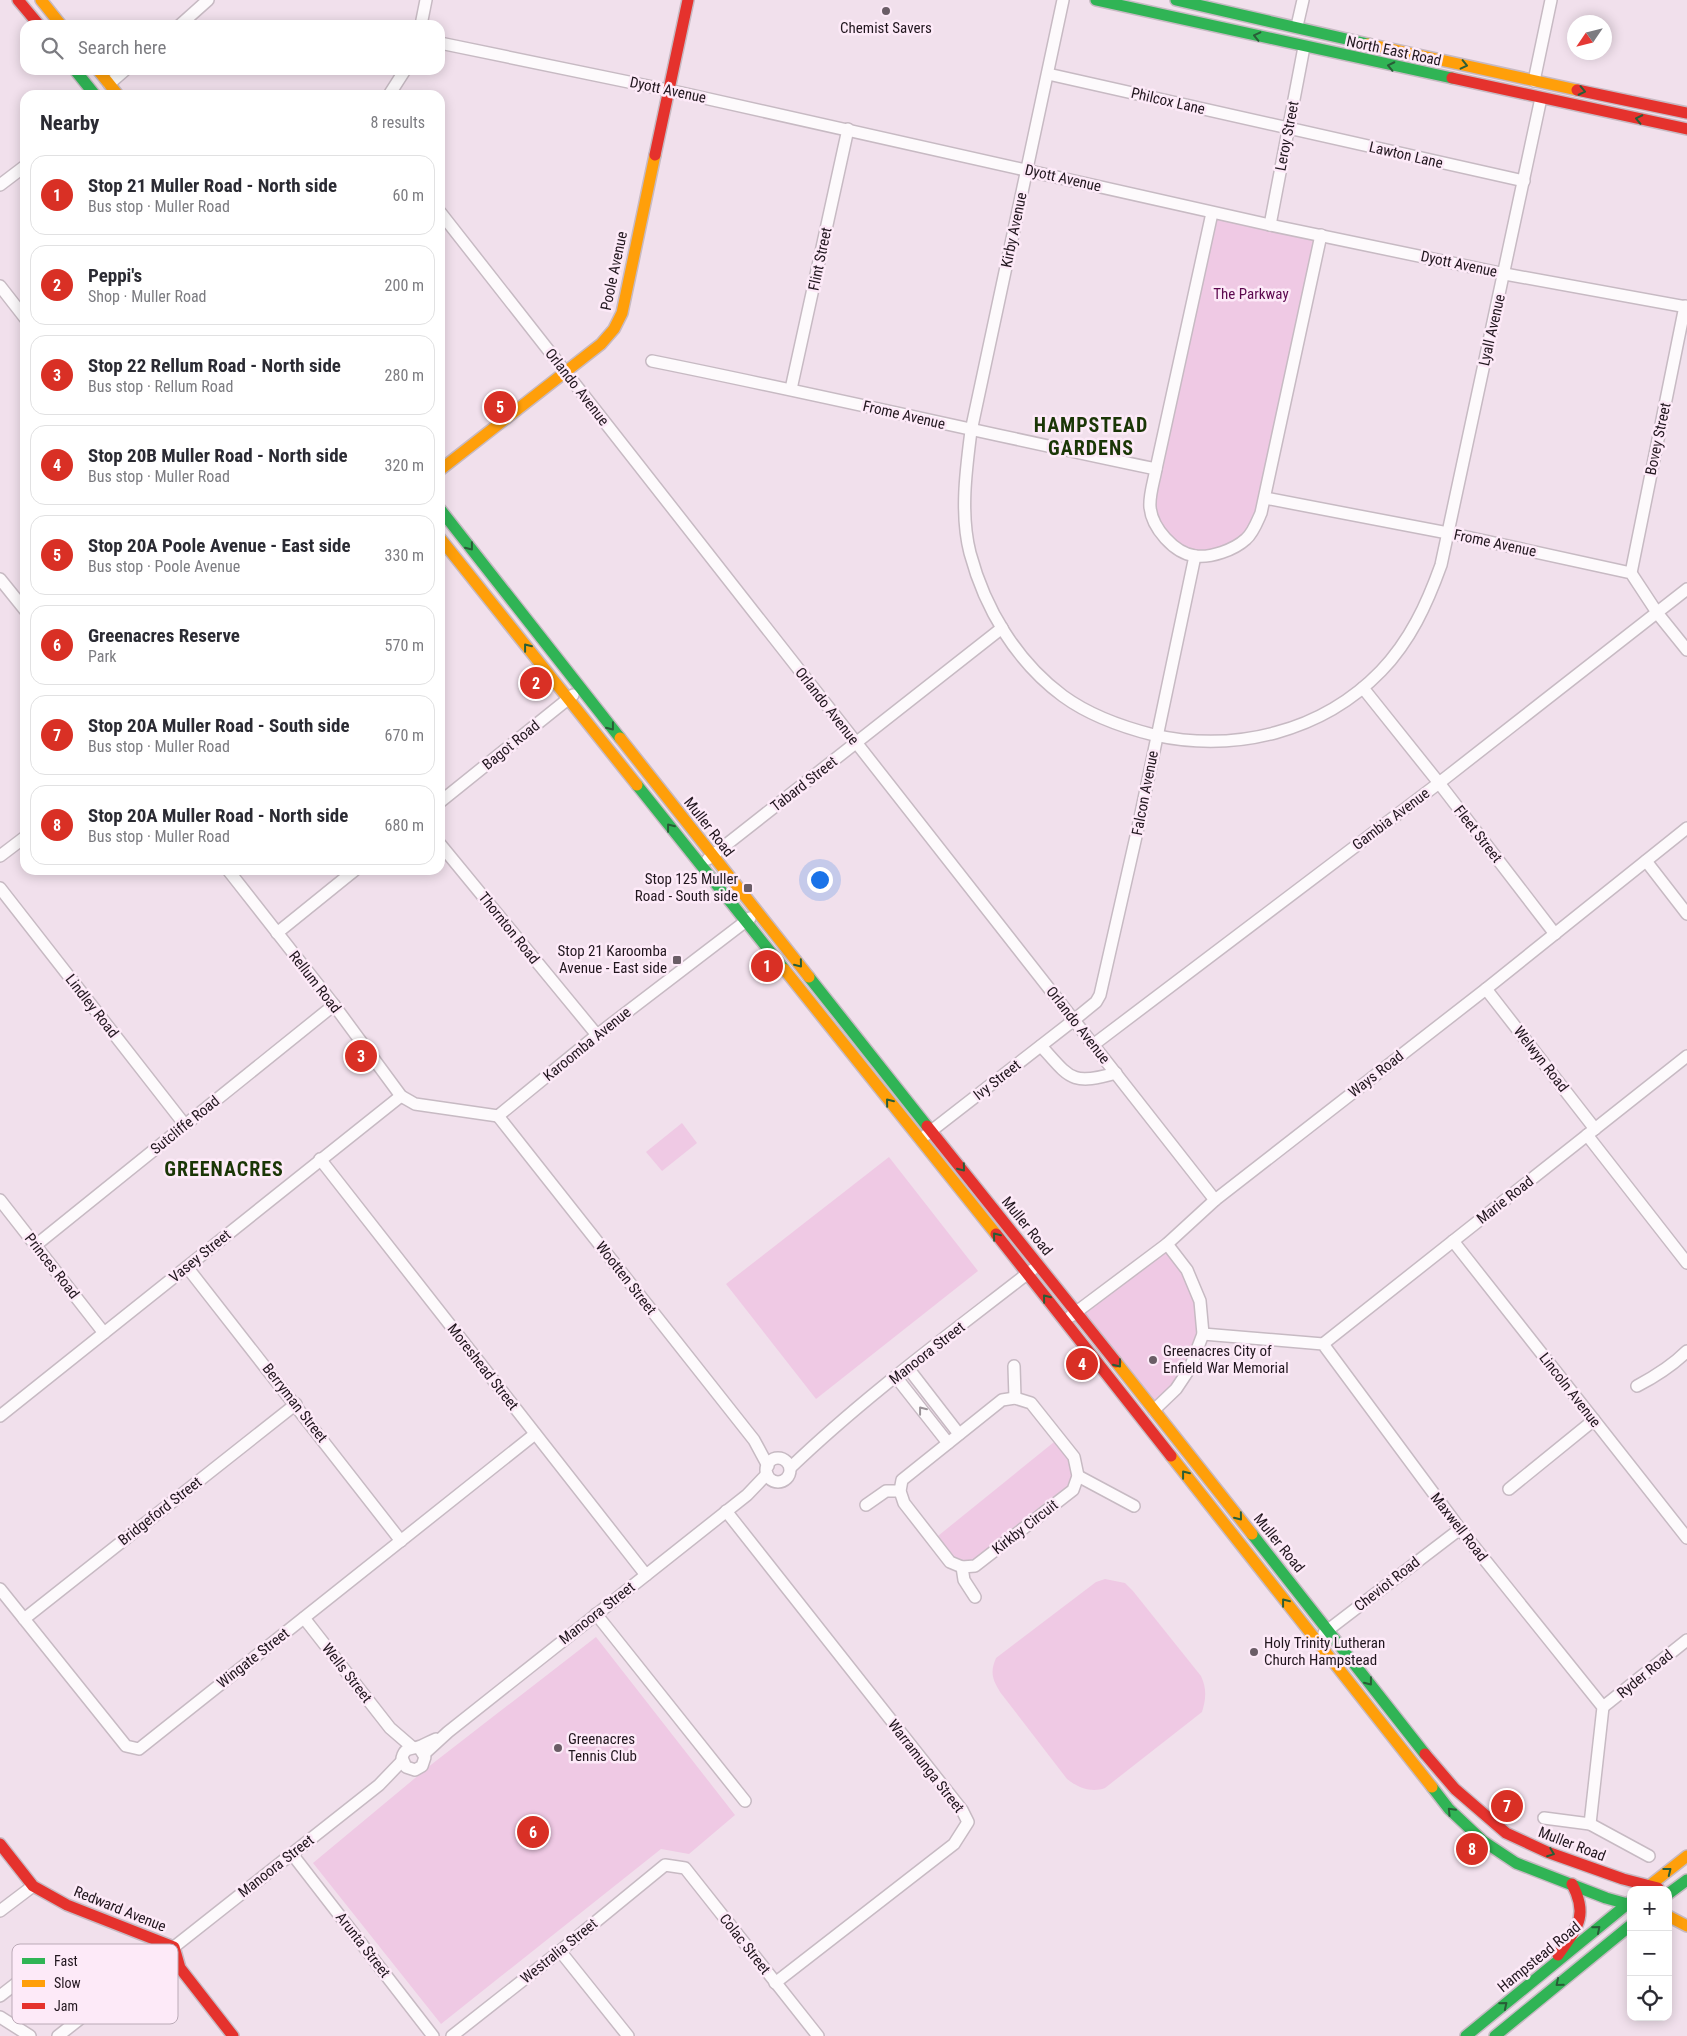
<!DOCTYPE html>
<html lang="en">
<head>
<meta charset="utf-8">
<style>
	:root { --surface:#fff; --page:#f2f2f3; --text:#2b2b33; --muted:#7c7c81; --line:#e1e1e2; --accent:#d93025 }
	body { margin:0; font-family:"Roboto Condensed",sans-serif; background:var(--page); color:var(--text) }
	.controls { position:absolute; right:15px; bottom:15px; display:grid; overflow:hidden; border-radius:10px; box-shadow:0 2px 12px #0003 }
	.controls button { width:45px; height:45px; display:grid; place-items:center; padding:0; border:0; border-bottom:1px solid var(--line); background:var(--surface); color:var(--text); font:25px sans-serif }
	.compass { position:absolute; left:1567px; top:15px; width:45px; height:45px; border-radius:50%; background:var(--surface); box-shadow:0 2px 12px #0003; rotate:235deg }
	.you { position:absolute; left:819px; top:879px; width:18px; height:18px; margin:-12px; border:4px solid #fff; border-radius:50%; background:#1a73e8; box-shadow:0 0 0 8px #1a73e833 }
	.badge { display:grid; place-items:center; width:32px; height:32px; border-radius:50%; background:var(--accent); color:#fff; font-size:16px; font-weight:700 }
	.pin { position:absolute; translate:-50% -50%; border:2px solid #fff; box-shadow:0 1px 5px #0006 }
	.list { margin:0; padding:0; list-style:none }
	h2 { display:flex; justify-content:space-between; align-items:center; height:65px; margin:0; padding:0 20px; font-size:21px }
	h2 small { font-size:16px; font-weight:400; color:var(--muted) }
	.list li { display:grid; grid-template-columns:32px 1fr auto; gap:15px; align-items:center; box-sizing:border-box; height:80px; margin:0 10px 10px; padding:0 10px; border:1px solid var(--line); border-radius:15px }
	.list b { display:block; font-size:19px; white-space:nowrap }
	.list p { margin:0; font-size:16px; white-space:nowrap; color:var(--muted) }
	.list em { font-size:16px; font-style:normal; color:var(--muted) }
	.icon { flex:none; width:28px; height:28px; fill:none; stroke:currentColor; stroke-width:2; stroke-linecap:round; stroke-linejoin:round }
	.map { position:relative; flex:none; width:1687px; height:2036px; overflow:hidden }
	.search { position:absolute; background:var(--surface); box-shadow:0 2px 12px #0003; left:20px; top:20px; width:425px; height:55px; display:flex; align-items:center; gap:12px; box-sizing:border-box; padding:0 18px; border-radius:15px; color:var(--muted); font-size:19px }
	.panel { position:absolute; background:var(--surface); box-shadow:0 2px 12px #0003; left:20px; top:90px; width:425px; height:785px; border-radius:15px }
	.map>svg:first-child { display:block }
</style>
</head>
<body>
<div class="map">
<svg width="1687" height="2036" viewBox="0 0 1687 2036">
	<rect width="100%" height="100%" fill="#f1e0ec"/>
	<g fill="#efc9e4">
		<polygon points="1212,213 1321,237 1259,518 1243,542 1195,556 1162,534 1151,494"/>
		<polygon points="682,1123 697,1143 662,1171 646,1152"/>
		<polygon points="889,1157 978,1271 816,1399 726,1284"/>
		<polygon points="1167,1244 1187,1270 1203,1334 1190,1368 1154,1410 1077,1312"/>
		<polygon points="1059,1438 1074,1457 1073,1490 975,1565 962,1567 933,1540"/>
		<path d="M1105,1579L1125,1583L1133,1591L1201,1676C1207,1689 1206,1699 1202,1712L1105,1788C1092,1793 1078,1788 1067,1779L1000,1692C992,1679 990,1672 996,1658L1096,1582Z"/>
		<polygon points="596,1637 735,1815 689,1854 661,1849 441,2024 313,1863 432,1764"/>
	</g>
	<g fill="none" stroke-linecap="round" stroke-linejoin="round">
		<defs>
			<g id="street">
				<path d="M1063,0L971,431C966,470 960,514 970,553C985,609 1016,661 1063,696C1089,715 1122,727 1154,735C1235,753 1322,732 1381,671C1410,641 1427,604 1441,565L1541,98"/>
				<polyline points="180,25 208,0"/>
				<polyline points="421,25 426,0"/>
				<polyline points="1297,26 1303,0"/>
				<polyline points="440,43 682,93 1270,225 1505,274 1687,307"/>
				<polyline points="1048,74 1524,181"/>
				<polyline points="1534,81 1551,0"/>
				<polyline points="109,84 125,70"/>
				<polyline points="389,95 405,70"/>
				<polyline points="0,185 25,166"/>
				<polyline points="440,212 1215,1200"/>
				<path d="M1212,213L1156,469C1154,481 1149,495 1150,507C1152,528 1174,553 1195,556C1211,558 1234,550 1246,539C1253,533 1257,522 1261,513L1321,235"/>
				<polyline points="1270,225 1304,47"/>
				<polyline points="0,286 25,318"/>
				<path d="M652,361C821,395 988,434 1156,469"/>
				<polyline points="791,389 848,129"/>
				<polyline points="1265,498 1453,534 1631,573 1658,614 1687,650"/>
				<polyline points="1631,573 1685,306"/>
				<polyline points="0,579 25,610"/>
				<polyline points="1363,688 1439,783 1555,934"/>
				<polyline points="440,802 573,695"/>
				<polyline points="440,844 597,1035"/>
				<polyline points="0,856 25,837"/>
				<polyline points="708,859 1002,628"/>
				<polyline points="1646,861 1687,914"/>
				<polyline points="228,870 334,1005 401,1096 415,1104 498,1116 597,1035 750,918"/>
				<polyline points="0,888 185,1125"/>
				<polyline points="277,933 355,870"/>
				<polyline points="1486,989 1595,1129"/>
				<polyline points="1093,1045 1439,783 1687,589"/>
				<path d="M1041,1046C1070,1078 1071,1086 1116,1073"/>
				<polyline points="498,1116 754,1440 768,1466"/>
				<polyline points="926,1135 1074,1020 1096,1002 1100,995 1137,832 1195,556"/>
				<polyline points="1587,1135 1687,1263"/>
				<polyline points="320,1159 646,1575"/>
				<polyline points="0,1200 104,1333"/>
				<polyline points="1453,1241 1687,1538"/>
				<polyline points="36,1245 334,1005"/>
				<polyline points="187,1267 401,1541"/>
				<polyline points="1071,1316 1167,1244 1215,1200 1486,989 1687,828"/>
				<polyline points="1203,1334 1323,1344 1460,1529 1603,1707 1590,1824"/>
				<polyline points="1323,1344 1687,1056"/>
				<polyline points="1014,1366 1015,1398"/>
				<polyline points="908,1368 959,1434"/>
				<polyline points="896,1377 948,1443"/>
				<path d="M1637,1386C1656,1376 1672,1366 1687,1351"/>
				<polygon points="1015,1398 1031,1403 1074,1457 1078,1476 1073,1490 975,1566 962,1567 950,1562 904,1503 900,1491 902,1480 1002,1400"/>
				<polyline points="1154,1410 1176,1389 1190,1368 1203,1334 1200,1301 1187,1270 1167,1244"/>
				<polyline points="0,1416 401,1096"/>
				<circle cx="778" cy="1470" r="12"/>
				<path d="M790,1468C865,1396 950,1334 1032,1270"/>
				<polyline points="1078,1476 1134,1506"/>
				<polyline points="1509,1489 1594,1420"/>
				<polyline points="866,1505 886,1491 900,1491"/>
				<polyline points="726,1511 962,1810 968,1822 954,1844 775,1983"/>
				<polyline points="962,1567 964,1580 975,1597"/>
				<polyline points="0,1589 126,1746 139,1749 535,1434"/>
				<polyline points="596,1614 745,1801"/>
				<polyline points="304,1618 390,1728 412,1747"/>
				<polyline points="24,1619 296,1404"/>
				<polyline points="1324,1633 1460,1529"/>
				<polyline points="1603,1707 1687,1640"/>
				<path d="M420,1749L425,1757L422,1766L415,1770L406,1767L402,1758C405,1746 412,1750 421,1746C426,1744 431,1741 436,1739"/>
				<polyline points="424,1754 448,1732 747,1495 767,1474"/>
				<polyline points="1544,1818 1590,1824 1649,1856"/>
				<polyline points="292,1854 433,2036"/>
				<polyline points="0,1911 33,1886"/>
				<polyline points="174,1947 379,1785 402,1761"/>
				<polyline points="560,1951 628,2036"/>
				<polyline points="0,1996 54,1954 95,2007 58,2036"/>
				<polyline points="0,2017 30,2036"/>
				<polyline points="452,2036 560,1951 665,1865 685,1868 818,2036"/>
			</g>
			<g id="fast">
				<polyline points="1096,0 1452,78"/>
				<polyline points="1176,0 1368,44"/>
				<polyline points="75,70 95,95"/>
				<polyline points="440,509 620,738"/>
				<polyline points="637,785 784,969"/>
				<polyline points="809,977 927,1126"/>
				<polyline points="1252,1534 1425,1754"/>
				<polyline points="1432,1787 1449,1809 1483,1841 1516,1863 1606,1898 1631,1905"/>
				<polyline points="1668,1894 1687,1880"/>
				<polyline points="1466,2036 1631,1901"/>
				<polyline points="1495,2036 1631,1925"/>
			</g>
			<g id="slow">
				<polyline points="41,0 61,25"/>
				<polyline points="1368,44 1577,90"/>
				<polyline points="98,70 118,95"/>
				<polyline points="440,470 601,344 614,329 622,313 655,155"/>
				<polyline points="440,538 637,785"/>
				<polyline points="620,738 809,977"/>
				<polyline points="784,969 996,1234"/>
				<polyline points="1116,1362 1252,1534"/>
				<polyline points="1171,1456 1432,1787"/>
				<polyline points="1644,1890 1687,1856"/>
				<polyline points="1668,1916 1687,1926"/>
			</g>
			<g id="jam">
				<polyline points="18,0 39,25"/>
				<polyline points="1452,78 1687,129"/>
				<polyline points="1577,90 1687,113"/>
				<polyline points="655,155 688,0"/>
				<polyline points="927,1126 1116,1362"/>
				<polyline points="996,1234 1171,1456"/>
				<polyline points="1425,1754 1455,1789 1506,1833 1547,1852 1623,1879 1658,1888"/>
				<polyline points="0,1844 33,1886 67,1905 174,1947 180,1968 233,2036"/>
				<path d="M1558,1955C1577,1928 1589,1916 1572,1884"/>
			</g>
		</defs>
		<use href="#street" stroke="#c7bac3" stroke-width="14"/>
		<use href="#fast" stroke="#c7bac3" stroke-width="14"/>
		<use href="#slow" stroke="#c7bac3" stroke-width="14"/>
		<use href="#jam" stroke="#c7bac3" stroke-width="14"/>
		<use href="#street" stroke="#fdfafc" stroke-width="11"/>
		<use href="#fast" stroke="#30b455" stroke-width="11"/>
		<use href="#slow" stroke="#ff9f0a" stroke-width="11"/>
		<use href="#jam" stroke="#e5322d" stroke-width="11"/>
	</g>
	<defs><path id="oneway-chevron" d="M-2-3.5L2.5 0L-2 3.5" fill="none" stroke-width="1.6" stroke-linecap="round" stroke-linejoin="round" transform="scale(1.25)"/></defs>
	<g stroke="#285d37">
		<use href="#oneway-chevron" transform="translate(1257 36) rotate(-167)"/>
		<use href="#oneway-chevron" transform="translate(1464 65) rotate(13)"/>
		<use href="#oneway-chevron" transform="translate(1391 66) rotate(-168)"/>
		<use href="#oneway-chevron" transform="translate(1582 91) rotate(12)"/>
		<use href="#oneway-chevron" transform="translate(1639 119) rotate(-168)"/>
		<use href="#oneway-chevron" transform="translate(470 547) rotate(52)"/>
		<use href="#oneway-chevron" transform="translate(527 647) rotate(-128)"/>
		<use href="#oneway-chevron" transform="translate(611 727) rotate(52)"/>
		<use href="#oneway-chevron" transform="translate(670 827) rotate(-128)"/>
		<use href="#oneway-chevron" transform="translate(799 964) rotate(51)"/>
		<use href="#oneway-chevron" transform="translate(889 1102) rotate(-129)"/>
		<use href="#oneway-chevron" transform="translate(962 1168) rotate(51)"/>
		<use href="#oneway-chevron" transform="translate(996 1236) rotate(-129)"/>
		<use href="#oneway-chevron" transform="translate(1046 1298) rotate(-129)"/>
		<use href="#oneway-chevron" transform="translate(1118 1364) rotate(52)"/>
		<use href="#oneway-chevron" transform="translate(1185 1474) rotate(-128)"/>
		<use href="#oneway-chevron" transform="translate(1239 1517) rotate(51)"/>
		<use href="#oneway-chevron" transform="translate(1285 1602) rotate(-128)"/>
		<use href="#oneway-chevron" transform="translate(1369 1682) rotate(52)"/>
		<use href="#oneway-chevron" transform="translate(1451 1811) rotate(-134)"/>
		<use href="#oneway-chevron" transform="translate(1551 1853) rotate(21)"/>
		<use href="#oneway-chevron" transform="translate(1668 1871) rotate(-38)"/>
		<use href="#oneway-chevron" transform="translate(1597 1929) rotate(-40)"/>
		<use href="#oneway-chevron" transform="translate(1559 1983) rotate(140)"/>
		<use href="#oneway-chevron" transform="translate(1504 2005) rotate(-39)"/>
	</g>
	<use stroke="#9a9398" href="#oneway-chevron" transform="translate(922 1410) rotate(-128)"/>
	<g fill="#6a5d66" stroke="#fdeaf8" stroke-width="2">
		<circle cx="886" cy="11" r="5"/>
		<rect x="743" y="883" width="10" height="10" rx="2.5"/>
		<rect x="672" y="955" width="10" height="10" rx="2.5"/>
		<circle cx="1153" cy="1360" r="5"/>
		<circle cx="1254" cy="1652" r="5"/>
		<circle cx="558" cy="1748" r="5"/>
	</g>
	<g text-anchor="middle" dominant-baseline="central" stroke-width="5" stroke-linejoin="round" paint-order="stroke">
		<g font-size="15" fill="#21161e" stroke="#fdeaf8" text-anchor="start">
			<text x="886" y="28" text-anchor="middle">Chemist Savers</text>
			<text x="738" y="879" text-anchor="end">Stop 125 Muller<tspan x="738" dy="17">Road - South side</tspan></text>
			<text x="667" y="951" text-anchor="end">Stop 21 Karoomba<tspan x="667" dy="17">Avenue - East side</tspan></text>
			<text x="1163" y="1351">Greenacres City of<tspan x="1163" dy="17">Enfield War Memorial</tspan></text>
			<text x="1264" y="1643">Holy Trinity Lutheran<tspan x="1264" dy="17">Church Hampstead</tspan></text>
			<text x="568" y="1739">Greenacres<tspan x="568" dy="17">Tennis Club</tspan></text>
		</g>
		<g font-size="15" fill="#21161e" stroke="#fdeaf8">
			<text transform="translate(1394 51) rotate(12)">North East Road</text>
			<text transform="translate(668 90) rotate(12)">Dyott Avenue</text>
			<text transform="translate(1168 101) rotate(13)">Philcox Lane</text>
			<text transform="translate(1287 136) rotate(-79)">Leroy Street</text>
			<text transform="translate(1406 155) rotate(13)">Lawton Lane</text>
			<text transform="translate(1063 178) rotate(13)">Dyott Avenue</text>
			<text transform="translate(1014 230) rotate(-78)">Kirby Avenue</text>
			<text transform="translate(820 259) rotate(-78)">Flint Street</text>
			<text transform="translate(1459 264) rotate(12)">Dyott Avenue</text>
			<text transform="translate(614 271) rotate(-78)">Poole Avenue</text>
			<text transform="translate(1492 330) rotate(-77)">Lyall Avenue</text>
			<text transform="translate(577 387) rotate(52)">Orlando Avenue</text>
			<text transform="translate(904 415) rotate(13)">Frome Avenue</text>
			<text transform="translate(1658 439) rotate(-78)">Bovey Street</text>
			<text transform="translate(1495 543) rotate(12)">Frome Avenue</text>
			<text transform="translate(827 706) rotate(52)">Orlando Avenue</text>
			<text transform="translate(511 745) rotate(-39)">Bagot Road</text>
			<text transform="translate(804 784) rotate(-38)">Tabard Street</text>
			<text transform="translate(1145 793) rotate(-79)">Falcon Avenue</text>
			<text transform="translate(1391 819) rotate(-37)">Gambia Avenue</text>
			<text transform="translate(709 827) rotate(52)">Muller Road</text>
			<text transform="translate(1478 834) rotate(52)">Fleet Street</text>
			<text transform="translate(509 928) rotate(51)">Thornton Road</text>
			<text transform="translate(315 982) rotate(52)">Rellum Road</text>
			<text transform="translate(92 1006) rotate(52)">Lindley Road</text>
			<text transform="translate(1078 1025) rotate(52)">Orlando Avenue</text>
			<text transform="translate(587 1044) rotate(-39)">Karoomba Avenue</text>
			<text transform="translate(1541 1059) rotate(52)">Welwyn Road</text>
			<text transform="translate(1376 1074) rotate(-38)">Ways Road</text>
			<text transform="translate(997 1080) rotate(-38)">Ivy Street</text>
			<text transform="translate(185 1125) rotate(-39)">Sutcliffe Road</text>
			<text transform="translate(1505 1200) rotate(-38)">Marie Road</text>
			<text transform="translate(1027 1226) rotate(51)">Muller Road</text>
			<text transform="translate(200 1256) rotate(-39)">Vasey Street</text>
			<text transform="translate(52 1266) rotate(52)">Princes Road</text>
			<text transform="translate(626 1278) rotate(52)">Wootten Street</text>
			<text transform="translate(927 1353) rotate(-38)">Manoora Street</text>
			<text transform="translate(483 1367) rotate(52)">Moreshead Street</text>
			<text transform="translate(1570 1390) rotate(52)">Lincoln Avenue</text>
			<text transform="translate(295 1403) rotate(52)">Berryman Street</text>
			<text transform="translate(160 1511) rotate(-38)">Bridgeford Street</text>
			<text transform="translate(1025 1527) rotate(-38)">Kirkby Circuit</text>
			<text transform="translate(1459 1527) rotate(52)">Maxwell Road</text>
			<text transform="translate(1279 1543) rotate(51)">Muller Road</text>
			<text transform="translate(1387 1584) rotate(-38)">Cheviot Road</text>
			<text transform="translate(597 1613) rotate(-38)">Manoora Street</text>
			<text transform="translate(253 1658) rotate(-38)">Wingate Street</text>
			<text transform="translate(347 1673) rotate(52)">Wells Street</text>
			<text transform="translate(1645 1674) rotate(-39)">Ryder Road</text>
			<text transform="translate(926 1766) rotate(52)">Warramunga Street</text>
			<text transform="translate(1572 1844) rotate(21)">Muller Road</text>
			<text transform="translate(276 1866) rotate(-38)">Manoora Street</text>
			<text transform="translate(120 1909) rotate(22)">Redward Avenue</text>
			<text transform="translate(745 1944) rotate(52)">Colac Street</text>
			<text transform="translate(363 1945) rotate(52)">Arunta Street</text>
			<text transform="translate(559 1951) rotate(-39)">Westralia Street</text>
			<text transform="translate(1539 1957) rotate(-39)">Hampstead Road</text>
		</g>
		<g font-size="15" fill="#5c084e" stroke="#fdeaf8">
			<text x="1251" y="294">The Parkway</text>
		</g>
		<g font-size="20" font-weight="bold" letter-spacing="1" fill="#1a3606" stroke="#fdeaf8">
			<text x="1091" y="425">HAMPSTEAD<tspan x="1091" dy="23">GARDENS</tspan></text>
			<text x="224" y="1169">GREENACRES</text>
		</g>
	</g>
	<rect x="12" y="1944" width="166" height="80" rx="8" fill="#fdeaf8" stroke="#bbaab7" stroke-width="1"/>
	<rect x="22" y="1958" width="23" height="6" fill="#30b455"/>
	<rect x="22" y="1980" width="23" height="7" fill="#ff9f0a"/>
	<rect x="22" y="2003" width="23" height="6" fill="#e5322d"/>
	<g font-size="14" fill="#21161e">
		<text x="54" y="1966">Fast</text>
		<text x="54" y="1988">Slow</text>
		<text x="54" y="2011">Jam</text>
	</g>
</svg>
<div class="controls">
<button>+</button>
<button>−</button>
<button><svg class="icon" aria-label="locate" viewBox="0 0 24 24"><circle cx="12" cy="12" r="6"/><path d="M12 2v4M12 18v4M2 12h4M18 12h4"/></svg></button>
</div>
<svg class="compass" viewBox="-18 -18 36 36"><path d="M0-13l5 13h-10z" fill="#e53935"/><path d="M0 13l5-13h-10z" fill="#7c7c81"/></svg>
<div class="you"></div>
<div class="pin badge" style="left:767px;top:966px">1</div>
<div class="pin badge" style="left:536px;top:683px">2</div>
<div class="pin badge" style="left:361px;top:1056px">3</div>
<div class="pin badge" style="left:1082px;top:1364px">4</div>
<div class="pin badge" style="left:500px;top:407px">5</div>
<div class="pin badge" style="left:533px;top:1832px">6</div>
<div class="pin badge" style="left:1507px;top:1806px">7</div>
<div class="pin badge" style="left:1472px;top:1849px">8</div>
<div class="search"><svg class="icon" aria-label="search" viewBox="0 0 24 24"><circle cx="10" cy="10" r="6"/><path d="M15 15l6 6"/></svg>Search here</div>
<section class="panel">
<h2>Nearby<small>8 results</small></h2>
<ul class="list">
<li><span class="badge">1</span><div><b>Stop 21 Muller Road - North side</b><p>Bus stop · Muller Road</p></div><em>60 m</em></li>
<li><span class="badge">2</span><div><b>Peppi's</b><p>Shop · Muller Road</p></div><em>200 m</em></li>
<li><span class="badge">3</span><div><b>Stop 22 Rellum Road - North side</b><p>Bus stop · Rellum Road</p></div><em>280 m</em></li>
<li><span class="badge">4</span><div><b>Stop 20B Muller Road - North side</b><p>Bus stop · Muller Road</p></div><em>320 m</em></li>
<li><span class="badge">5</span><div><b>Stop 20A Poole Avenue - East side</b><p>Bus stop · Poole Avenue</p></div><em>330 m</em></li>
<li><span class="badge">6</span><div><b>Greenacres Reserve</b><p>Park</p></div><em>570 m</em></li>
<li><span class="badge">7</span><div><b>Stop 20A Muller Road - South side</b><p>Bus stop · Muller Road</p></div><em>670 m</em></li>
<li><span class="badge">8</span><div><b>Stop 20A Muller Road - North side</b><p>Bus stop · Muller Road</p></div><em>680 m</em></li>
</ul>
</section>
</div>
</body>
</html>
